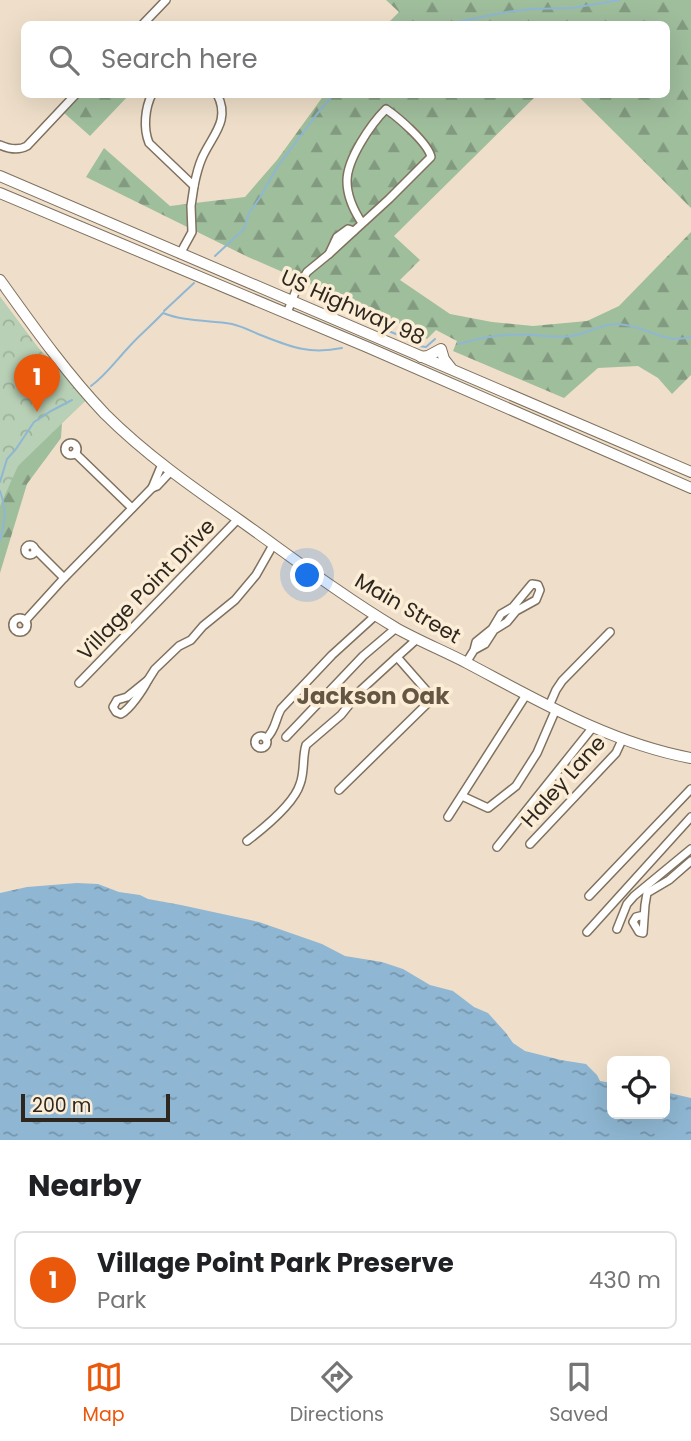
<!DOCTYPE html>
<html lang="en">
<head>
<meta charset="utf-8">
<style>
	:root { --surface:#fff; --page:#f6f6f6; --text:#202124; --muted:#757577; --line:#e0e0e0; --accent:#ea580c }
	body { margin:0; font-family:Poppins,sans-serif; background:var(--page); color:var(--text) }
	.controls { position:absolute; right:21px; bottom:21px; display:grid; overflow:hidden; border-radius:10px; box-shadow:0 7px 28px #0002 }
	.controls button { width:63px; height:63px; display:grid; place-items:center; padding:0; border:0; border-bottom:2px solid var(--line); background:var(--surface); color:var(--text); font:35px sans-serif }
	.scale { position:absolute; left:21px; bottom:18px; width:149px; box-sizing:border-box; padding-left:7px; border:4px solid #2d271f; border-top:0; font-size:19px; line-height:24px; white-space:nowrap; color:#2d271f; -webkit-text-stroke:5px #fcedd7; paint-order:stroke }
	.you { position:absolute; left:308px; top:576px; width:24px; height:24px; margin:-18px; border:5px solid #fff; border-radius:50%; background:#1a73e8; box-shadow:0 0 0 10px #1a73e833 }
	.badge { display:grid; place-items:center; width:46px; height:46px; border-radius:50%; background:var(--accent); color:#fff; font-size:23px; font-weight:700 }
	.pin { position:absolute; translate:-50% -58px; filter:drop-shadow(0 2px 4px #0008) }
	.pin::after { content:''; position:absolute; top:37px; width:24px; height:21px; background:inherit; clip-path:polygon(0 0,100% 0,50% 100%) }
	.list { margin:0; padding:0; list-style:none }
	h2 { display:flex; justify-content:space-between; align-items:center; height:91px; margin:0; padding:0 28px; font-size:30px }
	h2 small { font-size:23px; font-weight:400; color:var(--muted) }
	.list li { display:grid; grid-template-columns:46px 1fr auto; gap:21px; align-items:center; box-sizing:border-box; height:98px; margin:0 14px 14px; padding:0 14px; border:2px solid var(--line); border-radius:10px }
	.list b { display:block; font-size:26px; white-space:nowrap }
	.list p { margin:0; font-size:23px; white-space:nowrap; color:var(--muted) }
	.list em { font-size:23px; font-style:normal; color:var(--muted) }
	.icon { flex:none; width:38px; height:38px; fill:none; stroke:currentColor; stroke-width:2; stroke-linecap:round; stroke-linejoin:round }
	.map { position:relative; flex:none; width:691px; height:1140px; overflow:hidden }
	.search { position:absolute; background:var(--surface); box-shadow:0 7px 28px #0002; left:21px; right:21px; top:21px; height:77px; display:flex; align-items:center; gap:18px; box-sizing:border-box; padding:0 24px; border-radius:10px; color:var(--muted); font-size:26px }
	.sheet { height:203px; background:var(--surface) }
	nav { display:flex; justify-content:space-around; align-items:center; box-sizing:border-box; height:98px; border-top:2px solid var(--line); background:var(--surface); font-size:19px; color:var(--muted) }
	nav a { display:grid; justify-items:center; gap:4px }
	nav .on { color:var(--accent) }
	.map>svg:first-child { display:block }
</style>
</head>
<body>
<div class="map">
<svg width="691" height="1140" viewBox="0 0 691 1140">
	<defs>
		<pattern id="forest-firs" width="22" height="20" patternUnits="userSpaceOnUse" patternTransform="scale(1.75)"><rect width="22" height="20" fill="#9fbe9c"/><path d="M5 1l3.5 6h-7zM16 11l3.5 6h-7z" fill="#829a7f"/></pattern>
		<pattern id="park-crowns" width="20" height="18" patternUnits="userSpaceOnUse" patternTransform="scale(1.75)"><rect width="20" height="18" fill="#b8d0b5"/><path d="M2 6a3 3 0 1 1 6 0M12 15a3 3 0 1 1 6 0" fill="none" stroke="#9eb39b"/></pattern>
		<pattern id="water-ripples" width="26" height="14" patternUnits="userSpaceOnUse" patternTransform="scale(1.75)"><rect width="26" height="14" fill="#8fb7d3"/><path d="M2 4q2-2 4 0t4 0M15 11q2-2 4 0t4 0" fill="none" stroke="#7595ab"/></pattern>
	</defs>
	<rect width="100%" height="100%" fill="#efdfca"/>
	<g fill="url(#forest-firs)">
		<polygon points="386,0 691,0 691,208 577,95 666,94 666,24 387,24 399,12"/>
		<polygon points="79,95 129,95 90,136 63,112"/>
		<polygon points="324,95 537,95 394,236 420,260 400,280 450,314 492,322 533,326 587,321 619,306 691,232 691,375 672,394 658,378 638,366 598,368 564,398 453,351 457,341 436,330 427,339 397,322 248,257 86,177 104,148 170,206 245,197 277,160"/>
		<polygon points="0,297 39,349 79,391 85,401 62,423 61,438 27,484 0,573"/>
	</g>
	<polygon fill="url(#park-crowns)" points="0,297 39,349 79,391 85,401 18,466 0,506"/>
	<polygon fill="url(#water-ripples)" points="77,883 98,884 119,892 140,895 148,899 181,905 259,922 322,944 345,956 382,962 403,969 430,985 453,991 474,1007 488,1013 506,1033 513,1043 525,1051 561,1060 586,1064 597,1075 600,1081 612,1083 612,1114 665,1114 665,1092 691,1098 691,1140 0,1140 0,893 27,887"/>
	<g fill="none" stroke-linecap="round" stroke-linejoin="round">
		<g stroke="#8fb7d3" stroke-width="2">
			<polyline points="433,24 456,22 507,12 531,9 572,8 620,0"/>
			<polyline points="215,256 244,229 249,213 259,199 278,166 317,114 334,94"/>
			<polyline points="164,311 194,283"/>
			<polyline points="376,326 406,338 419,346 426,347 435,339"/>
			<path d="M459,344C484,336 508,333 534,335C546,336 558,338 571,336C588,334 601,323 618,324C645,325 663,345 691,337"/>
			<path d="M91,386C105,376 115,362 127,349C138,336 151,326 163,313C185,322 209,320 232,324C241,326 249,330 258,334C289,346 307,355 342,348"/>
			<polyline points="0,482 7,459 16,449 34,422 51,411 72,400"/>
			<path d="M0,491C7,510 5,521 0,541"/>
		</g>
		<defs>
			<g id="minor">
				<polyline points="143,24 166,0"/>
				<path d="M152,94C145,108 143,128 149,143L194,186C196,176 198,167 202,158C212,135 231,121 217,94"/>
				<path d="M0,145C9,149 18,151 27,146L76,94"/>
				<polygon points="348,229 354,231 329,254 337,237"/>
				<path d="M354,231L389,199L431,157C428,143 399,118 386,109C371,124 347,159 347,181C347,196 354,211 362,223"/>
				<polyline points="180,254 192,232 191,206 194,186"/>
				<polyline points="287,313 296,290 307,272 329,254"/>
				<circle cx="71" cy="449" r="6"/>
				<polyline points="75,453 132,508"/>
				<polyline points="152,488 162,464"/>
				<circle cx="30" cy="550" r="5"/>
				<polyline points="35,549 64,578"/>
				<circle cx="20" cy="625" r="7"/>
				<polyline points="25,621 64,578 152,488 157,486 171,471"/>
				<polyline points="466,663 474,650 476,642 492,629 501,614 513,607 532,584 538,585 540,590 536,600 516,611 507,622 494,630 485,644 474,650"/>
				<polyline points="148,680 155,669 179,646 191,640 203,626 235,600 256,575 273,545"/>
				<path d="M148,680C143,690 130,709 121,714L116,712L113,707L117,700L127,697Z"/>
				<polyline points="79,683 238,519"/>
				<polyline points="549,706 556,690 562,681 610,632"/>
				<circle cx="261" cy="742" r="6"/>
				<polyline points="286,737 363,656 396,628"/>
				<path d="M266,739C277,727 274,722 281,709L332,655L376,615"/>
				<polyline points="339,790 433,698 397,657 417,639"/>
				<polyline points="462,796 488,808 516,786 537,753 556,709"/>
				<polyline points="448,817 526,695"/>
				<path d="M247,841C264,828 294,804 300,784C305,771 302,758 306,745L341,715L361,690L397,657"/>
				<polyline points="530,844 616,753 622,740"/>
				<polyline points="497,847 593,727"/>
				<polyline points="589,896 691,789"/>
				<polyline points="644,915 636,917 633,922 639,932 643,933 645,905 647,893 669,880 691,861"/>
				<polyline points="617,929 627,904 634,896 691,849"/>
				<polyline points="587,932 691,817"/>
			</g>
			<g id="major">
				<polyline points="0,176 691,472"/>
				<polyline points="0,193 367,347 691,488"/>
				<path d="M0,280C33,326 66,373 105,414C145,454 192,487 238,519C290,556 341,595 396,628C419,641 444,651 467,663C539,701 610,743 691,758"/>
				<polyline points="421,357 428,356 441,349 444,359 451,368"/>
			</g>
		</defs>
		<use href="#minor" stroke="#7f715e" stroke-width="10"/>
		<use href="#major" stroke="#7f715e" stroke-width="12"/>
		<use href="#minor" stroke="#fff" stroke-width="7"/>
		<use href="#major" stroke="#fff" stroke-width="10"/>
	</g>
	<g text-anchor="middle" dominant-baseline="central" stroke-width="7" stroke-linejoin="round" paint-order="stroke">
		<g font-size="21" fill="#2d271f" stroke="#fcedd7">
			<text transform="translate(353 307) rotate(24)">US Highway 98</text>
			<text transform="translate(146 589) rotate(-46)">Village Point Drive</text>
			<text transform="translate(408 608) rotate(30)">Main Street</text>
			<text transform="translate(563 781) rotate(-48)">Haley Lane</text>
		</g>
		<g font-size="23" font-weight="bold" fill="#635643" stroke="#fcedd7">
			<text x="373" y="696">Jackson Oak</text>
		</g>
	</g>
</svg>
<div class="controls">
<button><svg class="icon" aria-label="locate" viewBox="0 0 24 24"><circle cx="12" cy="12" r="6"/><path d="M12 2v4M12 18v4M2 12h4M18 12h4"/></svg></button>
</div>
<div class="scale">200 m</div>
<div class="you"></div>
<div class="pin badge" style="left:37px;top:412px">1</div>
<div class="search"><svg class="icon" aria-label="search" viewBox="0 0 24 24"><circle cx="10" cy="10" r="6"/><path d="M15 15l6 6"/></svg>Search here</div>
</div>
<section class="sheet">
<h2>Nearby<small></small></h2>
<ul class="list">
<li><span class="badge">1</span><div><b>Village Point Park Preserve</b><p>Park</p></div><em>430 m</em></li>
</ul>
</section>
<nav>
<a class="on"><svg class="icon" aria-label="map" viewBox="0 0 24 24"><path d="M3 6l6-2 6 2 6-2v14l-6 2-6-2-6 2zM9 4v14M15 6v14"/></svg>Map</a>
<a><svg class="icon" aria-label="directions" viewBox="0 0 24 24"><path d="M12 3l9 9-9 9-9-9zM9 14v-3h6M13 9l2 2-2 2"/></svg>Directions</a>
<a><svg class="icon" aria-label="saved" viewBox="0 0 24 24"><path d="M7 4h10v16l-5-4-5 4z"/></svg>Saved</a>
</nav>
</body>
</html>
